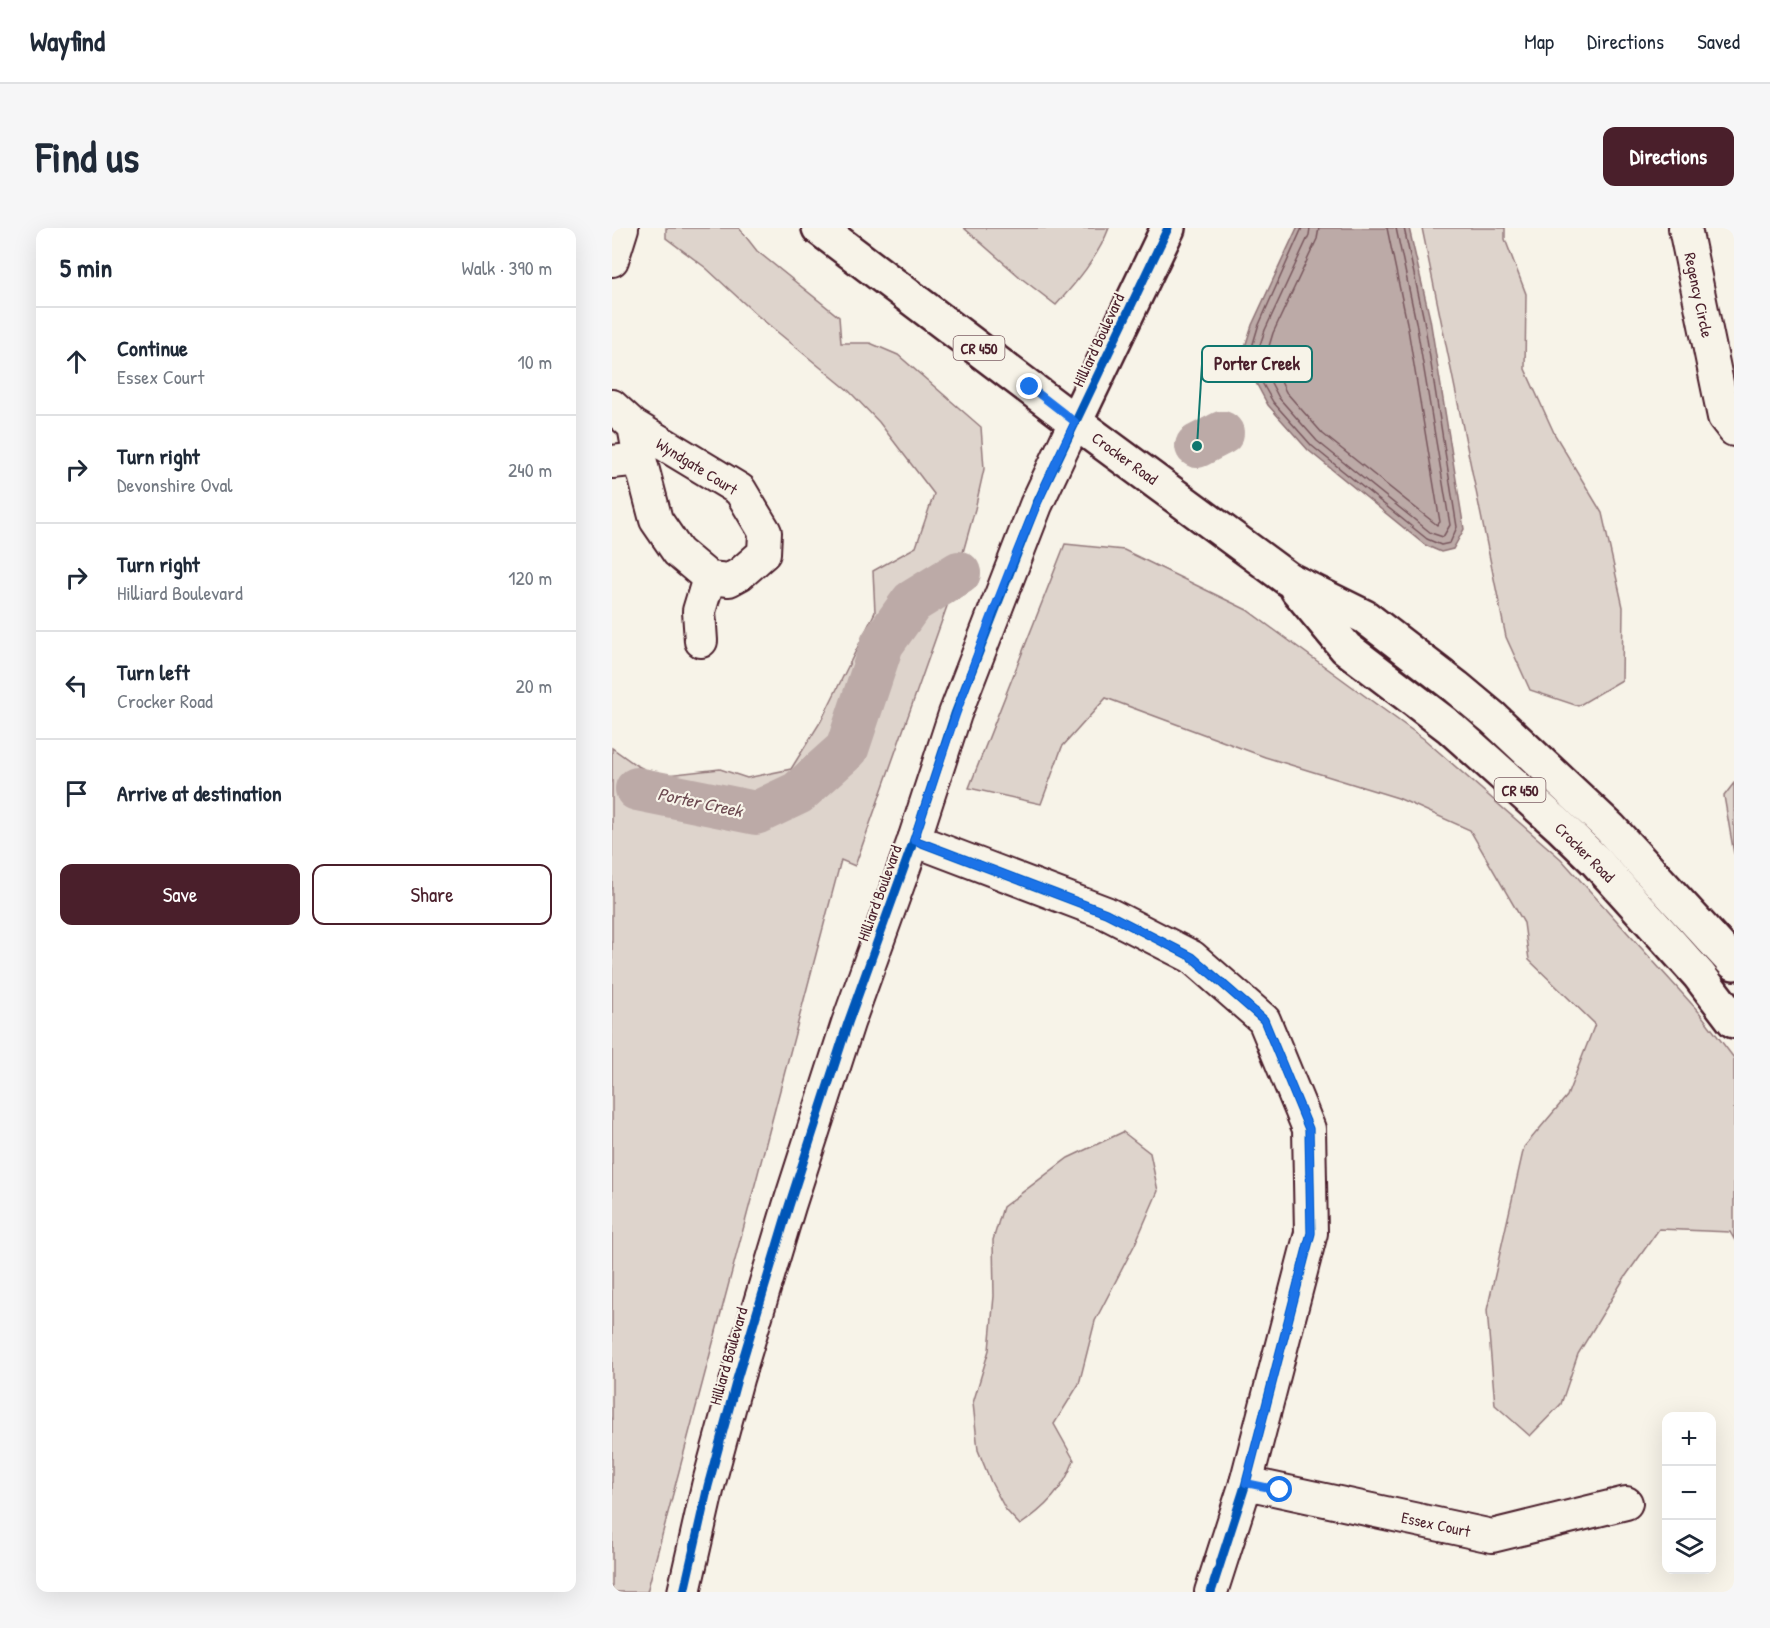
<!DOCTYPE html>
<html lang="en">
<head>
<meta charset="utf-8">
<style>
	:root { --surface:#fff; --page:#f6f6f7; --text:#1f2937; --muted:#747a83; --line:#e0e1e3; --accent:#4a1f2b }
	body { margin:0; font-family:"Patrick Hand",sans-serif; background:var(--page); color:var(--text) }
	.controls { position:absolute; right:18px; bottom:18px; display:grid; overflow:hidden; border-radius:12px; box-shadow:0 6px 24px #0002 }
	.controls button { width:54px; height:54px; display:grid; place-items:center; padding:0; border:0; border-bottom:2px solid var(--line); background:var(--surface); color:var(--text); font:30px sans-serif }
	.stop { position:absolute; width:18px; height:18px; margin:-14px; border:4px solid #1a73e8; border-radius:50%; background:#fff }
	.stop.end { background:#1a73e8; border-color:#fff; box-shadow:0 2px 6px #0008 }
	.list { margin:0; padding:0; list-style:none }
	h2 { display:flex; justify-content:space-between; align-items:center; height:78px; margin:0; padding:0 24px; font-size:26px }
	h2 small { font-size:20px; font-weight:400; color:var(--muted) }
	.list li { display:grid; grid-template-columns:39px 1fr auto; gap:18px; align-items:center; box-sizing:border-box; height:108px; padding:0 24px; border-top:2px solid var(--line) }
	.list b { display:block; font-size:22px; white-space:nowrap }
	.list p { margin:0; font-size:20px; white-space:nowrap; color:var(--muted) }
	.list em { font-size:20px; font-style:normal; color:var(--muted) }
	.actions { display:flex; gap:12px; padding:18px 24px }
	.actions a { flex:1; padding:14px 0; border:2px solid var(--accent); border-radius:12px; text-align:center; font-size:21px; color:var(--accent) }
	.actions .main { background:var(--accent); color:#fff }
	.icon { flex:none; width:33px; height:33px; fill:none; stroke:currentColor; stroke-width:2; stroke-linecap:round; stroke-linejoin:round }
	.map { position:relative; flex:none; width:1122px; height:1364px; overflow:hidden; border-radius:12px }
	header { display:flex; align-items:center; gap:36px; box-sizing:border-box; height:84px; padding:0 30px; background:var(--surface); border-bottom:2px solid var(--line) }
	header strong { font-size:28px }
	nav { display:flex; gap:33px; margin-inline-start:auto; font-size:21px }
	.intro { display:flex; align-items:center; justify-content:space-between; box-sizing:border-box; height:144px; padding:0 36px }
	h1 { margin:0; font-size:42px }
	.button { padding:15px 27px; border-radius:12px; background:var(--accent); color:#fff; font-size:21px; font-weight:700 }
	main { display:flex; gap:36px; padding:0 36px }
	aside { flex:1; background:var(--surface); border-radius:12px; box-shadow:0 6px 24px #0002 }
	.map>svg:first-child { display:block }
</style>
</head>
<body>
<header>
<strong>Wayfind</strong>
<nav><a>Map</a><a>Directions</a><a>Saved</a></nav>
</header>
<div class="intro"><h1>Find us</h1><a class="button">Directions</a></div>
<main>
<aside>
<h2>5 min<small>Walk · 390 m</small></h2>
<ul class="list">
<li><svg class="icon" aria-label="ahead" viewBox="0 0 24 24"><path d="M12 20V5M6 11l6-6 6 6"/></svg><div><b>Continue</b><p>Essex Court</p></div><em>10 m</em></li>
<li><svg class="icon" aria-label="right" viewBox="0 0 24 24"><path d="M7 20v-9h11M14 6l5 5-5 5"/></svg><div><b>Turn right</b><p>Devonshire Oval</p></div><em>240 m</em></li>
<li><svg class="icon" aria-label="right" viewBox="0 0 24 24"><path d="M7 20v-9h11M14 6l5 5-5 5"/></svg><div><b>Turn right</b><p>Hilliard Boulevard</p></div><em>120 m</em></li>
<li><svg class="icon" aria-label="left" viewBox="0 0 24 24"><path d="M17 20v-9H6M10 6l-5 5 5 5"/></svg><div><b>Turn left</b><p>Crocker Road</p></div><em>20 m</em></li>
<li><svg class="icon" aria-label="arrive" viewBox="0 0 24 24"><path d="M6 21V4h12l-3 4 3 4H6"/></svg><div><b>Arrive at destination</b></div></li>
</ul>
<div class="actions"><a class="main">Save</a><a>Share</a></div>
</aside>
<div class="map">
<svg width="1122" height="1364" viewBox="0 0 1122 1364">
	<rect width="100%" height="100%" fill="#f7f3e8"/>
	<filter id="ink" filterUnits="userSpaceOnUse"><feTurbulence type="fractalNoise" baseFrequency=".0167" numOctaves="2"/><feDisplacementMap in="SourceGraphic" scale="12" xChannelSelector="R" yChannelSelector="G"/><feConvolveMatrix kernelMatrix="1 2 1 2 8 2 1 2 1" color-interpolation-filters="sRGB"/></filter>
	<g filter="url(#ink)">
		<g fill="#ded4cc" stroke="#947a7c" stroke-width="1.5">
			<polygon points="54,0 127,0 145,23 227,89 229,115 258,115 286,127 369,199 372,241 363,281 340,364 243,638 229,632 35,1364 0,1364 0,520 24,537 46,548 108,541 135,550 179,541 209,493 263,384 261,343 304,319 322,266 267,194 237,163 146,88 94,40 54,10"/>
			<path d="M352,0H497C486,29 464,55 444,77L409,50Z"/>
			<polygon points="810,0 893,0 893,11 914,66 913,141 943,207 990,285 1011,379 1010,452 966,478 918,462 894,409"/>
			<polygon points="453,316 512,322 635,382 812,511 949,631 1087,784 1122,830 1122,1011 1118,1004 1047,1001 1013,1049 966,1126 949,1176 918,1208 883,1177 875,1082 912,919 955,868 983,796 917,732 912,695 858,602 786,570 653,529 494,470 450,519 429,576 357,560"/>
			<polygon points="1122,555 1122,626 1112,568"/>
			<path d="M511,904L538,925L546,963L523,1016L483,1093L467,1156L442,1196L462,1232C452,1261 433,1280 408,1297L394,1282L379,1254L366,1222L361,1175L377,1122L382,1068L381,1012L391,979L456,930Z"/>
		</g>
		<polygon fill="#bcaaa7" stroke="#8e7275" stroke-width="1.5" points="685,0 797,0 818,91 852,301 841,321 829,324 813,317 696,222 656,177 643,153 631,125 640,97"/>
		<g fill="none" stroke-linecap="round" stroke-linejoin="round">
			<g stroke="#78575d" stroke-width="1.5">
				<polyline points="690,0 646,99 638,126 648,151 661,174 700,218 815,311 829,317 838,315 845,299 812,92 792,0"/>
				<polyline points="698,0 697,7 653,102 646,123 655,147 667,170 705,213 819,305 831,309 838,297 804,94 784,0"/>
				<polyline points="707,0 705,11 661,105 655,125 674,164 711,206 825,297 828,294 795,95 775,0"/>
			</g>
			<g stroke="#bcaaa7" stroke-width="44">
				<polyline points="585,218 610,205"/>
				<polyline points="25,561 144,585 186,565 235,521 270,416 300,374 347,345"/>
			</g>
			<defs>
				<g id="minor">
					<polyline points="1073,0 1112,189 1122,202"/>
					<polyline points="0,32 10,0"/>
					<polyline points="0,178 22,198 128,262 153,304 152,325 128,346 117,352 97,350 66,324 44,292 28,231 22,198"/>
					<polyline points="0,234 28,231"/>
					<polyline points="89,413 87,383 97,350"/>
					<polyline points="302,612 494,685 580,729 652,792 697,901 699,1005 634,1255 599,1364"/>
					<polyline points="634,1255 880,1308 1014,1275"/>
					<polyline points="72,1364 96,1258 125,1151 177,978 236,795 302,612 343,486 424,277 463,194"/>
				</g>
				<g id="major">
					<polyline points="207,0 463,194 676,351 753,389 844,459 881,490 998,600 1122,735"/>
					<polyline points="463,194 556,0"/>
					<polyline points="685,361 734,420 839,500 948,598 983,632 1087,747 1122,793"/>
				</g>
			</defs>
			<use href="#minor" stroke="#4a1f2b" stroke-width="36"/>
			<use href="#major" stroke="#4a1f2b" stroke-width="38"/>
			<use href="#minor" stroke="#f7f3e8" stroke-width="32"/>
			<use href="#major" stroke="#f7f3e8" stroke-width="33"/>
			<defs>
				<g id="cycleway">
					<polyline points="302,612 494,685 580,729 652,792 697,901 699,1005 634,1255 599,1364"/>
					<polyline points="72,1364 96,1258 125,1151 177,978 236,795 302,612 343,486 424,277 556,0"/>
				</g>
			</defs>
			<use href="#cycleway" stroke="#f7f3e8" stroke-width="13"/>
			<use href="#cycleway" stroke="#0057b8" stroke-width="9"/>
		</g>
	</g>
	<g fill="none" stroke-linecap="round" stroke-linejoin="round" filter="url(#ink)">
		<path stroke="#1a73e8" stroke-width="8" d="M418,159L463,194C397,328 348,470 302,612L494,685L580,729L652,792L697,901L699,1005L634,1255L668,1262"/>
	</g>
	<g text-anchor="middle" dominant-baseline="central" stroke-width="4.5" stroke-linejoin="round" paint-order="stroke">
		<g fill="#f7f3e8" stroke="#7e5f64" stroke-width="1.5">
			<rect x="341.5" y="108" width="51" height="24" rx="4.5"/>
			<rect x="882.5" y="550" width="51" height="24" rx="4.5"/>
		</g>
		<g font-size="15" font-weight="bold" fill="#4a1f2b">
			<text x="367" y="120">CR 450</text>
			<text x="908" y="562">CR 450</text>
		</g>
		<g font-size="16" fill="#4a1f2b" stroke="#f7f3e8">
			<text transform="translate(1087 67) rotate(78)">Regency Circle</text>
			<text transform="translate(486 112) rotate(-65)">Hilliard Boulevard</text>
			<text transform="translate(513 230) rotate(36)">Crocker Road</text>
			<text transform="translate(85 238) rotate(32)">Wyndgate Court</text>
			<text transform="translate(973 624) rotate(45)">Crocker Road</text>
			<text transform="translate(267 665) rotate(-70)">Hilliard Boulevard</text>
			<text transform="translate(116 1128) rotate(-74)">Hilliard Boulevard</text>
			<text transform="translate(824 1296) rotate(12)">Essex Court</text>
		</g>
		<g font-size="18" font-style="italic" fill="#6c4950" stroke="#f7f3e8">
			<text transform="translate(88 574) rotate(12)">Porter Creek</text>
		</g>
	</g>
	<path fill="none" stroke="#0f766e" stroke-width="2" d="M585 218L590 136"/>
	<circle fill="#0f766e" stroke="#f7f3e8" stroke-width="2" cx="585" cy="218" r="6"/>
	<rect fill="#f7f3e8" stroke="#0f766e" stroke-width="2" x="590" y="118" width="110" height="36" rx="6"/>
	<g font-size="18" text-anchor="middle" font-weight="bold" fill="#4a1f2b">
		<text x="645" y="142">Porter Creek</text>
	</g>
</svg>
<div class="controls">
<button>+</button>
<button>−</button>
<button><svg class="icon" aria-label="layers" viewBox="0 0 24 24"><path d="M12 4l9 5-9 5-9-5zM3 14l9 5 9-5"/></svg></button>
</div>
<div class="stop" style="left:668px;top:1262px"></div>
<div class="stop end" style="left:418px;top:159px"></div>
</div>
</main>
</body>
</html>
